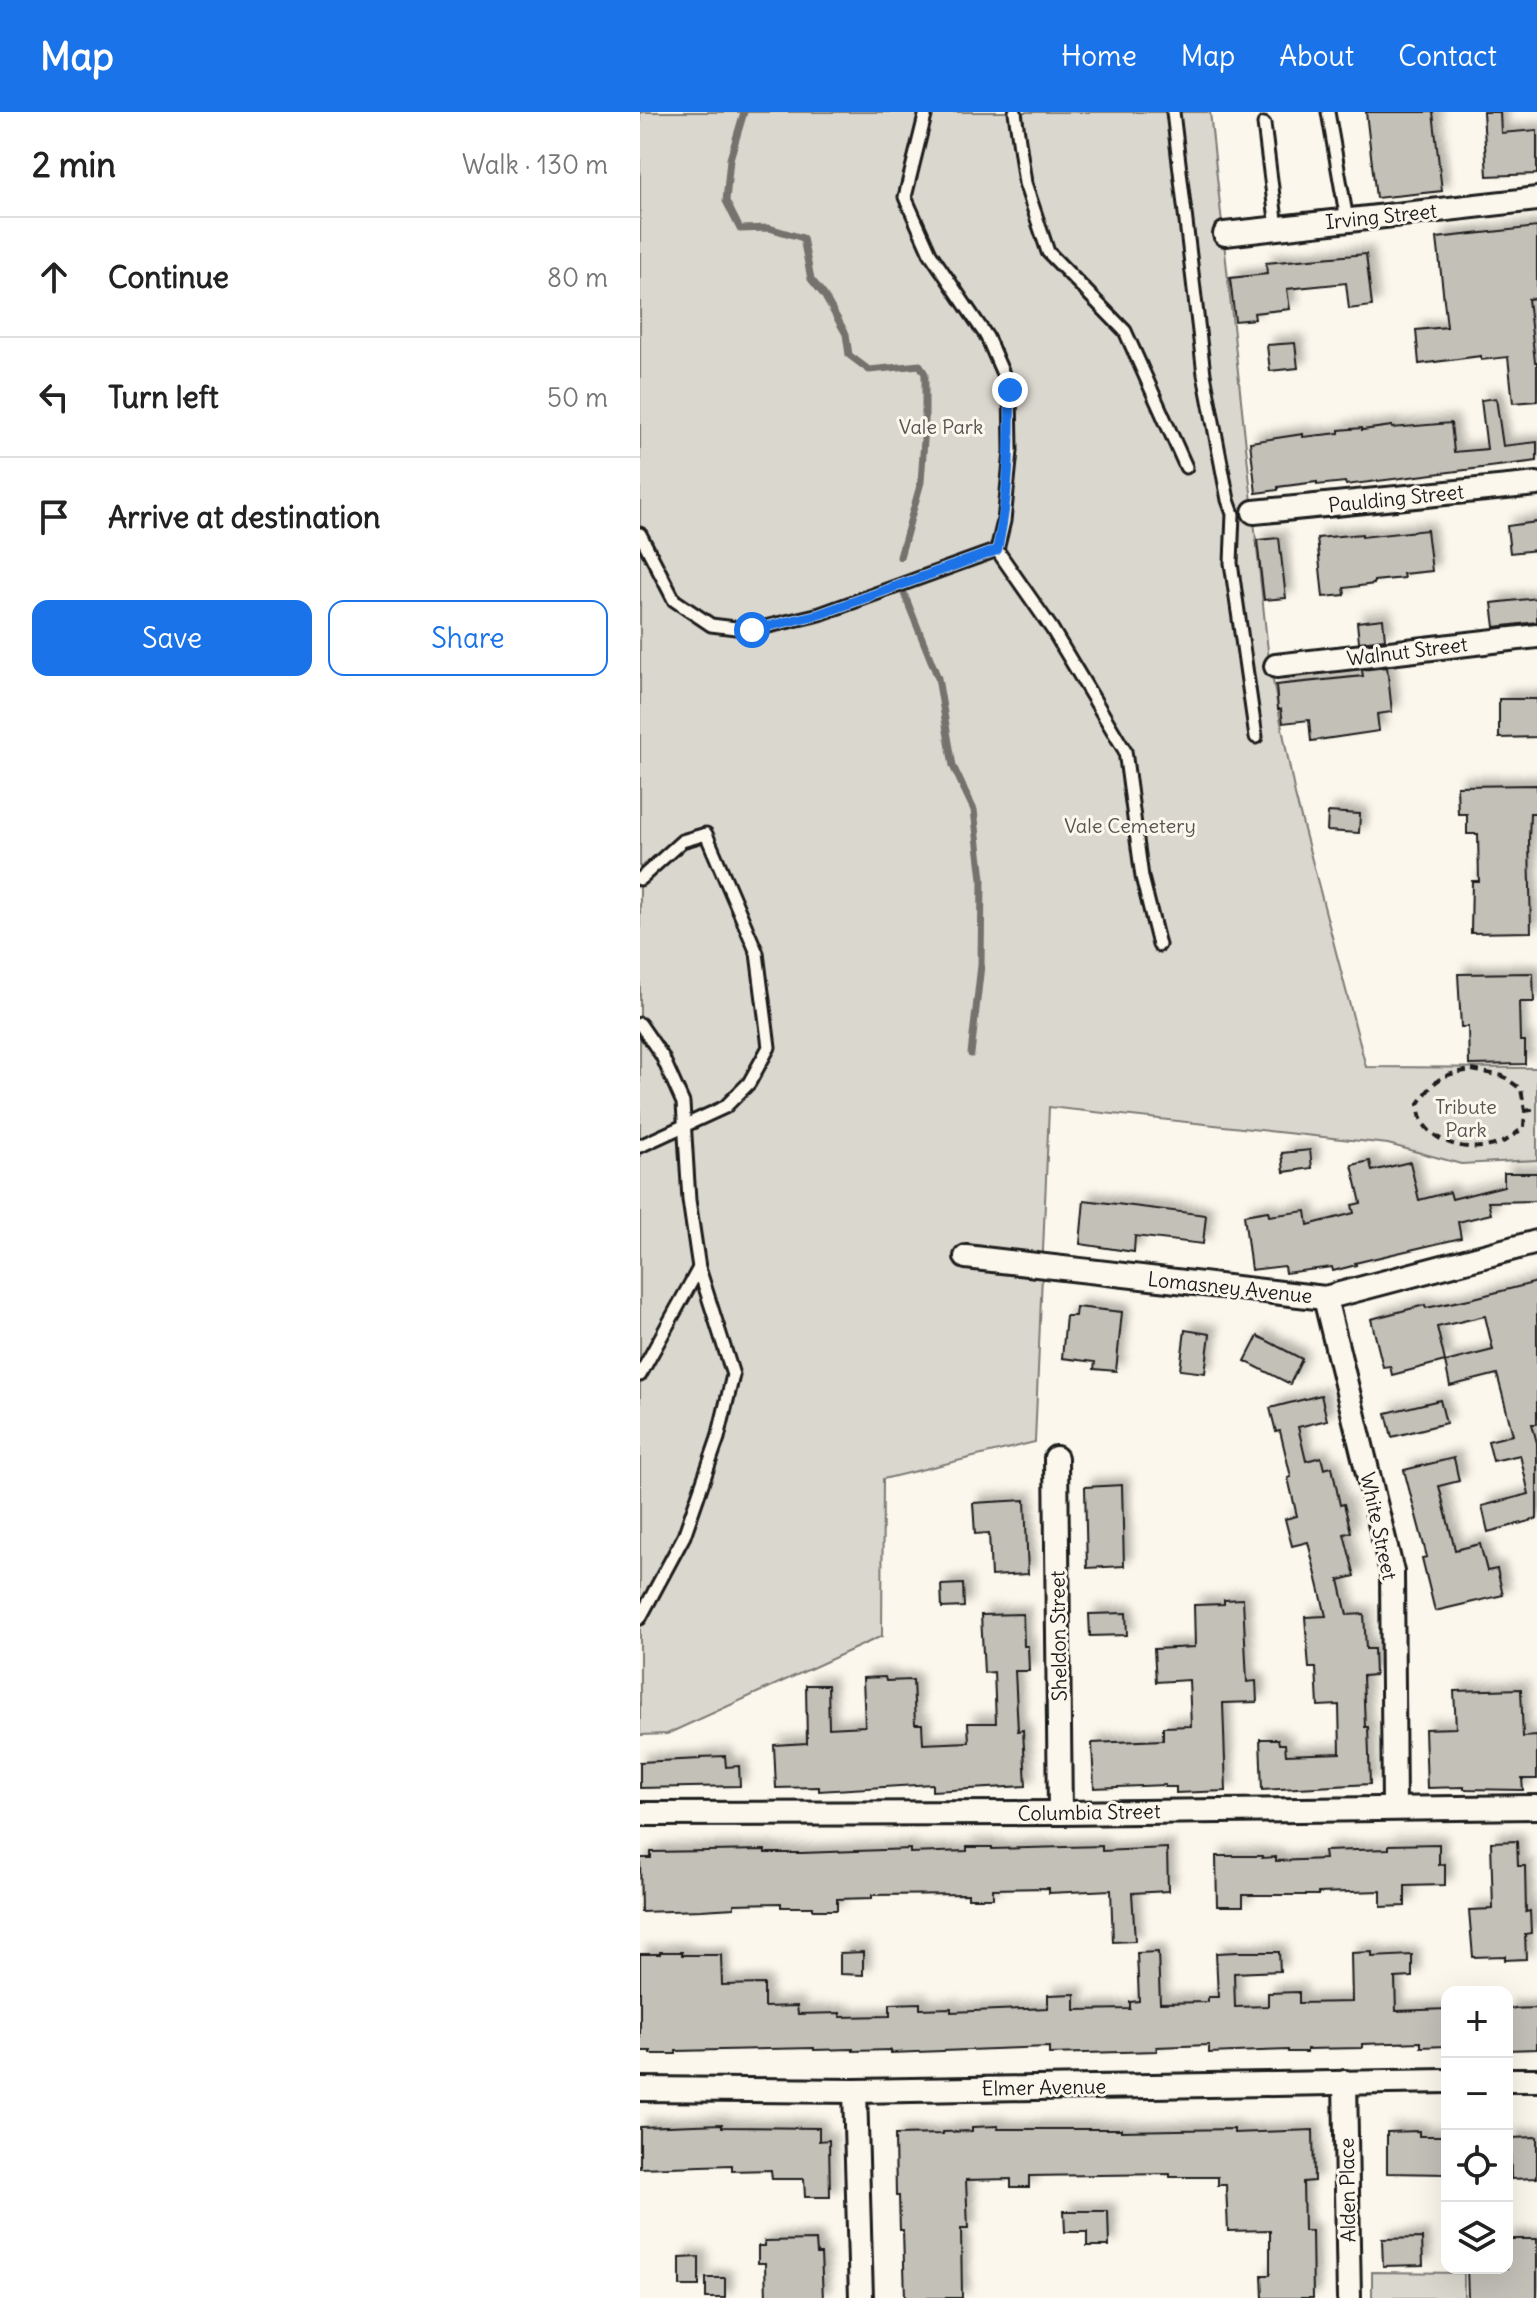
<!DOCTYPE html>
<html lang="en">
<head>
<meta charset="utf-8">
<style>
	:root { --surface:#fff; --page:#f6f6f6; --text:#222; --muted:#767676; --line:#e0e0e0; --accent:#1a73e8 }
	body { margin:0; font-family:Delius,sans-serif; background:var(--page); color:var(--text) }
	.controls { position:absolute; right:24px; bottom:24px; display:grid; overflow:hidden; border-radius:16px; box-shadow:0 8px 32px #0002 }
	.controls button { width:72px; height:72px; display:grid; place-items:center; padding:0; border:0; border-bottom:2px solid var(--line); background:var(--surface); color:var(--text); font:40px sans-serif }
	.stop { position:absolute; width:24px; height:24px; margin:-18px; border:6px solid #1a73e8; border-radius:50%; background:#fff }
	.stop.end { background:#1a73e8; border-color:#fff; box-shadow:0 2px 8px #0008 }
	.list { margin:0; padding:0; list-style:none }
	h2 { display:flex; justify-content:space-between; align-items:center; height:104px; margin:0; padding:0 32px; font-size:34px }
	h2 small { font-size:26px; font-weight:400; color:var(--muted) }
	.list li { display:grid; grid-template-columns:52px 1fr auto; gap:24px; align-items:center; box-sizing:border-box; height:120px; padding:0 32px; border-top:2px solid var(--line) }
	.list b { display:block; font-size:30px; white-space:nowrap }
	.list em { font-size:26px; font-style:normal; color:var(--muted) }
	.actions { display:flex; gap:16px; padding:24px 32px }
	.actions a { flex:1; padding:18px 0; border:2px solid var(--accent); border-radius:16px; text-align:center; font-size:28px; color:var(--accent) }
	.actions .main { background:var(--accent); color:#fff }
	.icon { flex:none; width:44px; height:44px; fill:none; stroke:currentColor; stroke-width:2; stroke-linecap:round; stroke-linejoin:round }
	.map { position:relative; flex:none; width:897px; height:2186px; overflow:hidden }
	header { display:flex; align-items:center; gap:48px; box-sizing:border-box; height:112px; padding:0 40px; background:var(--accent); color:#fff }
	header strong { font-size:38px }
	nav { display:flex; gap:44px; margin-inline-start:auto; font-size:28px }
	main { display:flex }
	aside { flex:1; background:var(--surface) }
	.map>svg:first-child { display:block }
</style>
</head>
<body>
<header>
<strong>Map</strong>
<nav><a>Home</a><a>Map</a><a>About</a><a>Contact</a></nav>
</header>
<main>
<aside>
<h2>2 min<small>Walk · 130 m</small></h2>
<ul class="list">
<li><svg class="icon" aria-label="ahead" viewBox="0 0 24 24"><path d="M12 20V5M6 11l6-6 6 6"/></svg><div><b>Continue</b></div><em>80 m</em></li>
<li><svg class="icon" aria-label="left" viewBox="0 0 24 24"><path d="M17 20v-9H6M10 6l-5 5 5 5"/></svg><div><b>Turn left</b></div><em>50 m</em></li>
<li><svg class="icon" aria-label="arrive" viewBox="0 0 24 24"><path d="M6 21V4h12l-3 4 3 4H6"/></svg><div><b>Arrive at destination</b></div></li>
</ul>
<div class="actions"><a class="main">Save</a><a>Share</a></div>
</aside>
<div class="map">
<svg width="897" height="2186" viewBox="0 0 897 2186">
	<defs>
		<filter id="shadow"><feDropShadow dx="7" dy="-7" stdDeviation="4" flood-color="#0004"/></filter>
	</defs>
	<rect width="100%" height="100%" fill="#fbf7ec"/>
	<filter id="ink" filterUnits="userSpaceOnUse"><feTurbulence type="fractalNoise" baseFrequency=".0125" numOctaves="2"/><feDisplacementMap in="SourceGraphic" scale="16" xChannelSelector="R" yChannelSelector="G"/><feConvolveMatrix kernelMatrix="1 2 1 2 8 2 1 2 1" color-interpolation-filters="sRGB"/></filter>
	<g filter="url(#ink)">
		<g fill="#dad7ce" stroke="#7b7a75" stroke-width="2">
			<polygon points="0,0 570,0 629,548 655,683 726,955 897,956 897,1048 821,1052 748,1032 409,995 395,1330 243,1367 242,1524 27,1622 0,1623"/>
			<polygon points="732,2160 824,2161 824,2186 732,2186"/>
		</g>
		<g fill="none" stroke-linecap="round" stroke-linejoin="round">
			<g stroke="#74726e" stroke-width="7">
				<polyline points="104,0 90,47 86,89 100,117 129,116 163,126 171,167 184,183 206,222 209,243 229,258 280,253 285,262 285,314 281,370 260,445"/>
				<polyline points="263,479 298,566 313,654 334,698 342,767 341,853 331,942"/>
			</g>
		</g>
		<g fill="#c3c0b8" stroke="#1c1c1c" stroke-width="2" filter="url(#shadow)">
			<polygon points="726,0 793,0 802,79 736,86"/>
			<polygon points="843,0 860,0 861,21 897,18 897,62 847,64"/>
			<polygon points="897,115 897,186 888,187 895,250 897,250 897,289 873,291 868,245 841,248 841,244 779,252 776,218 807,215 797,126"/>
			<polygon points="726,142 732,194 709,197 706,171 647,177 650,197 614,201 615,207 595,209 590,166 627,162 626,151"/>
			<polygon points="655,231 658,256 630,259 627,233"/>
			<polygon points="856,286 863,334 897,330 897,349 706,373 705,370 677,373 677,370 638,375 638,378 616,381 610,330 663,322 663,325 699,321 699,318 722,316 722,318 752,314 752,316 811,311 814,340 847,337 841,288"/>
			<polygon points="897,410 897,438 870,441 867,414"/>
			<polygon points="787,418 792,459 763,462 764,466 734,469 734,472 704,476 705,483 683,485 677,426 722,422 722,425"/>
			<polygon points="639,426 646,486 624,488 617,428"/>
			<polygon points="897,486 897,510 855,515 852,491"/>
			<polygon points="743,507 745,527 719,530 717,510"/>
			<polygon points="747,555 752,600 737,602 739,619 671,629 669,608 643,611 641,597 638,597 636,573 723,564 722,558"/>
			<polygon points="859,587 897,587 897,625 859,626"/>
			<polygon points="897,673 897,701 890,701 889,729 891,820 831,821 832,769 839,769 838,722 827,722 827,702 818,702 817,674"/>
			<polygon points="688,700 720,702 719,721 687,719"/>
			<polygon points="893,861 894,890 879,890 880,929 885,929 885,952 829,953 828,915 821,915 818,862"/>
			<polygon points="670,1038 672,1056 644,1060 642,1041"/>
			<polygon points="730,1049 732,1059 770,1050 779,1088 810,1080 812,1087 864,1074 864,1061 897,1061 897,1089 848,1090 851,1102 818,1110 821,1126 715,1151 716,1153 693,1159 692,1155 645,1161 644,1154 611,1158 604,1103 628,1099 629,1104 666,1099 668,1113 714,1101 712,1093 721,1091 712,1053"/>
			<polygon points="444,1088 566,1103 563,1132 495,1124 494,1140 440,1132"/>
			<polygon points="897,1170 897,1312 892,1312 897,1331 897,1407 848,1420 842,1394 889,1382 880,1343 853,1349 848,1329 873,1323 857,1262 810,1274 805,1250 853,1238 845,1204 797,1215 805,1249 752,1263 750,1254 743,1255 731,1207 785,1193 786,1196 834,1186"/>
			<polygon points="436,1195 482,1200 476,1259 454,1257 455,1250 422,1246 426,1204 435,1204"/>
			<polygon points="545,1218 570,1222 565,1261 540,1258"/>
			<polygon points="618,1224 662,1247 650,1272 605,1249"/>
			<polygon points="681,1283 687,1308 658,1315 666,1349 681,1345 684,1357 692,1355 700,1393 704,1392 711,1420 704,1422 715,1464 699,1468 707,1503 724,1502 726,1537 734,1537 735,1563 723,1564 725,1615 728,1615 730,1672 622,1678 620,1627 638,1627 639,1632 645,1632 646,1643 700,1641 699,1593 678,1594 676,1556 669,1556 665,1505 686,1504 668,1430 652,1434 645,1407 657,1404 648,1366 651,1365 640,1319 636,1320 630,1296"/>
			<polygon points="800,1288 806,1311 752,1325 746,1301"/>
			<polygon points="814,1346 819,1369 799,1374 815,1438 840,1432 847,1459 857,1457 863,1483 795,1499 782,1446 787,1445 764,1358"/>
			<polygon points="482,1373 484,1454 447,1456 445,1375"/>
			<polygon points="385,1388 388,1462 351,1464 349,1421 335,1422 333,1391"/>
			<polygon points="323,1472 324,1495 302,1496 301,1473"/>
			<polygon points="603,1487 607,1570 616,1569 617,1590 583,1591 586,1679 536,1681 536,1675 525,1675 525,1673 454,1676 452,1631 523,1628 523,1615 551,1614 549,1568 516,1570 514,1537 555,1535 554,1493 584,1492 584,1488"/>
			<polygon points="486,1501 487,1523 450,1524 449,1502"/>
			<polygon points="383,1502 384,1534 388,1534 389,1559 375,1559 378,1619 383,1618 386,1674 292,1679 292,1672 179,1679 179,1675 136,1676 134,1633 167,1631 166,1573 188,1573 189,1616 225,1614 223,1566 245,1565 246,1569 273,1568 275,1612 282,1612 283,1632 329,1630 328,1611 356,1611 354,1560 344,1561 341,1503"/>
			<polygon points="881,1577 883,1625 897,1624 897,1667 882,1667 883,1678 824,1677 824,1675 787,1676 785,1617 816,1616 814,1579"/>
			<polygon points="85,1644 86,1655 99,1654 100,1674 0,1676 0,1650 60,1647 60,1645"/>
			<polygon points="877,1729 878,1754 885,1754 886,1800 890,1799 891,1821 885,1822 886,1847 865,1848 865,1844 833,1845 829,1798 853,1797 851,1730"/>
			<polygon points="799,1732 799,1753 805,1752 805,1773 765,1774 765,1794 741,1795 741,1779 678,1781 678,1783 603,1783 603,1794 577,1794 576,1744 622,1744 622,1746 636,1745 636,1749 685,1747 684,1739 749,1737 749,1733"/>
			<polygon points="462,1734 462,1739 527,1736 528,1779 492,1781 495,1829 473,1830 471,1778 409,1781 409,1776 353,1777 353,1786 328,1786 328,1782 232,1783 232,1786 197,1787 197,1798 173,1798 173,1795 141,1795 141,1791 94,1792 94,1796 61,1798 1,1800 0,1746 11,1746 11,1740 125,1738 125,1741 162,1741 270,1737 270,1741 327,1739 327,1735 352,1735 352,1737"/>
			<polygon points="20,1840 42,1840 42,1843 81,1843 82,1873 124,1872 124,1895 157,1894 158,1902 200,1901 200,1905 250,1904 250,1892 280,1891 280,1897 311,1896 311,1900 408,1896 408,1883 435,1882 435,1898 490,1897 490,1890 499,1889 497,1841 518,1840 520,1891 568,1890 568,1885 578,1885 576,1841 598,1840 639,1840 640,1859 594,1861 595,1895 628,1894 628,1881 659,1880 659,1891 712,1890 711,1841 732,1840 732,1845 772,1843 772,1865 755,1866 756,1899 807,1897 807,1934 781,1935 781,1930 722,1932 722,1936 667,1937 667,1940 648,1940 648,1938 569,1941 569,1933 517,1935 517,1939 409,1942 409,1935 251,1941 251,1938 213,1939 213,1937 174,1938 174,1936 36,1939 36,1942 11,1942 11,1939 0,1939 0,1842 20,1842"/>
			<polygon points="223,1840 223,1863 200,1862 200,1841"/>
			<polygon points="897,1896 897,1937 867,1938 867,1897"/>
			<polygon points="82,2012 82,2015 179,2016 179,2029 189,2028 190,2085 165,2085 164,2067 132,2067 131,2058 92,2059 92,2053 0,2056 0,2015"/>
			<polygon points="358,2014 358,2017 481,2017 481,2019 594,2017 594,2021 673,2018 674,2069 663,2070 664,2119 672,2119 673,2186 623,2186 622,2163 630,2163 630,2118 588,2119 586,2073 578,2073 578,2065 530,2065 530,2062 389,2064 389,2075 371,2075 371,2067 326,2068 328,2117 321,2117 322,2186 265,2186 263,2118 260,2118 259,2084 256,2084 255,2023 303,2022 303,2020 332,2019 332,2015"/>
			<polygon points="779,2019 779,2024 807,2024 807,2062 747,2061 747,2020"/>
			<polygon points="897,2025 897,2066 871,2067 870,2026"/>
			<polygon points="424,2099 468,2099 469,2134 447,2134 447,2120 425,2120"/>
			<polygon points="782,2126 783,2153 743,2154 742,2127"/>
			<polygon points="867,2127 897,2127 897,2186 828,2186 827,2156 867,2156"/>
			<polygon points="176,2128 177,2142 181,2142 183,2186 126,2186 125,2151 118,2151 118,2134 125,2134 125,2129"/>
			<polygon points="59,2145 59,2174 40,2174 40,2146"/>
			<rect x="66" y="2166" width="19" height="20"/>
		</g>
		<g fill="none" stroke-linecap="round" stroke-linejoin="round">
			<defs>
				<g id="service">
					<polyline points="286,0 265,85 290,141 347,225 370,278 371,339 364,409 357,438 412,517 485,639 502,765 519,833"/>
					<polyline points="375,0 385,71 408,140 485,219 546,355"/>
					<polyline points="533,0 564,262 588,388 593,402 591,451 616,625"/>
					<polyline points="688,0 707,108"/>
					<polyline points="624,12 637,116"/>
					<polyline points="0,422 34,488 71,513 112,518 180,502 357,438"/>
					<polyline points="0,767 42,729 66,722 117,841 129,935 109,971 85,995 0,1034"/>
					<polyline points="0,912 22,944 43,991 49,1088 59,1156 93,1263 78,1326 44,1424 0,1506"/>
					<polyline points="0,1263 59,1156"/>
				</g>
				<g id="minor">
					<polyline points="585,122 897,87"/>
					<polyline points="614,400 897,372"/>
					<polyline points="636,554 897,524"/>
					<polyline points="326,1145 685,1186 897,1130"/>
					<polyline points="685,1186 752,1460 754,1695"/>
					<polyline points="416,1346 420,1701"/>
					<polyline points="0,1702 420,1701 897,1695"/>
					<polyline points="867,1968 897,1968"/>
					<polyline points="705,1970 709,2186"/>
					<polyline points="0,1977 215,1979 807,1969"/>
					<polyline points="215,1979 221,2186"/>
				</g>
			</defs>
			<use href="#service" stroke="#1c1c1c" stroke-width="17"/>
			<use href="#minor" stroke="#1c1c1c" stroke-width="28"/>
			<g stroke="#1c1c1c" stroke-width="4" stroke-dasharray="8 6" stroke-linecap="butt">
				<path d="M832,958L863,964L881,977L885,999L884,1015C879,1019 874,1023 869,1027C843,1042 800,1037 783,1011C780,1006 779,998 778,993C796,965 801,963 832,958Z"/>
				<polyline points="885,999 897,997"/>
			</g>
			<use href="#service" stroke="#fbf7ec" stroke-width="11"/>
			<use href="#minor" stroke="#fbf7ec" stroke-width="22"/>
		</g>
	</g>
	<g fill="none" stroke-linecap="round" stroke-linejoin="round" filter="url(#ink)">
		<path stroke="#1a73e8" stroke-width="10" d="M112,518L180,502L357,438C369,385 370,333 370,278"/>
	</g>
	<g text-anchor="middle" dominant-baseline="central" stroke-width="6" stroke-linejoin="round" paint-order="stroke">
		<g font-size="20" fill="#1c1c1c" stroke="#fbf7ec">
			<text transform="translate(741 104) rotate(-6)">Irving Street</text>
			<text transform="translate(756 386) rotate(-6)">Paulding Street</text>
			<text transform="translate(767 539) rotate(-7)">Walnut Street</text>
			<text transform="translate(590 1175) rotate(6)">Lomasney Avenue</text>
			<text transform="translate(739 1414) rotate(78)">White Street</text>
			<text transform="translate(418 1524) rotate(-91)">Sheldon Street</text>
			<text transform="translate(449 1700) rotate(-1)">Columbia Street</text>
			<text transform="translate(404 1975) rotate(-1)">Elmer Avenue</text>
			<text transform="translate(707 2078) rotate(-91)">Alden Place</text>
		</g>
		<g font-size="20" fill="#555451" stroke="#fbf7ec">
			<text x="301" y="314">Vale Park</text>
			<text x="490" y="713">Vale Cemetery</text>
			<text x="826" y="994">Tribute<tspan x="826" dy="23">Park</tspan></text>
		</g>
	</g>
</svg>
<div class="controls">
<button>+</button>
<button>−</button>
<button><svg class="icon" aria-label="locate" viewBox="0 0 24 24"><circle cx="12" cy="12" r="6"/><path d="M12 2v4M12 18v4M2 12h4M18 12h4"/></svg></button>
<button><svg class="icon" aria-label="layers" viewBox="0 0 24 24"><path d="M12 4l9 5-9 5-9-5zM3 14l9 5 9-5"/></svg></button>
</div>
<div class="stop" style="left:112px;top:518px"></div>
<div class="stop end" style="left:370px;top:278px"></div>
</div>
</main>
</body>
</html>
